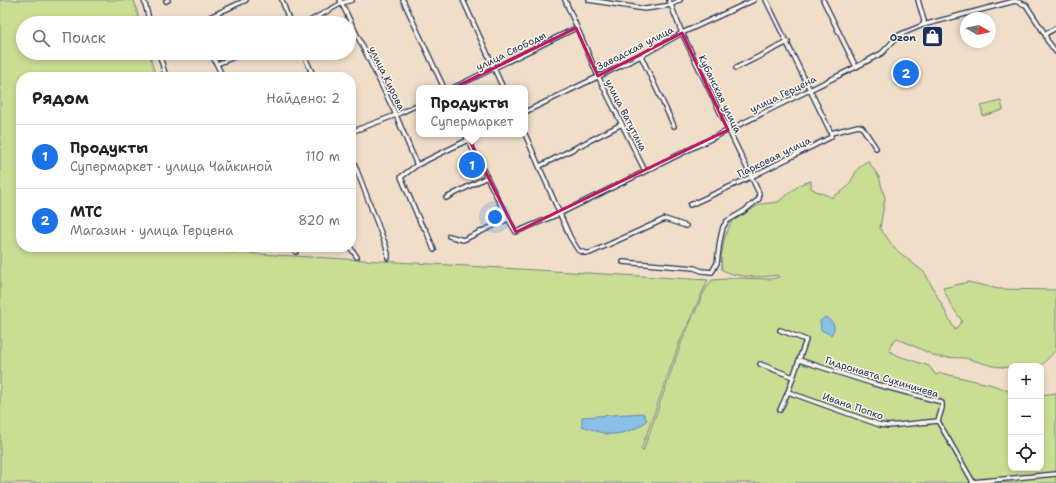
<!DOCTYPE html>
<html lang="ru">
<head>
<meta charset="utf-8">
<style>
	:root { --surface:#fff; --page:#f6f6f6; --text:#202124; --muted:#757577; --line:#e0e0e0; --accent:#1a73e8 }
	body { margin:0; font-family:"Shantell Sans",sans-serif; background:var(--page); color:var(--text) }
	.controls { position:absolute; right:12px; bottom:12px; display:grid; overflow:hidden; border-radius:8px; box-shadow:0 2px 6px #0003 }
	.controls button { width:36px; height:36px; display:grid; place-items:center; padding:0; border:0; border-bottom:1px solid var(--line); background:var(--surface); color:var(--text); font:20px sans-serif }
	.compass { position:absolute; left:960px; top:12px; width:36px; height:36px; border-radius:50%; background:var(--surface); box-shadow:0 2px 6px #0003; rotate:99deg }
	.you { position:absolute; left:495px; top:217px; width:14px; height:14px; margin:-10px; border:3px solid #fff; border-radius:50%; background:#1a73e8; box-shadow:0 0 0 6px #1a73e833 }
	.badge { display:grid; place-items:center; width:26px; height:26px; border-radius:50%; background:var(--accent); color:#fff; font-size:13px; font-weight:700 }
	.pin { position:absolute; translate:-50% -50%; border:2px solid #fff; box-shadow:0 1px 4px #0006 }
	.popup { position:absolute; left:416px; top:85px; width:112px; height:52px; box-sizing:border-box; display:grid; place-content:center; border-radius:8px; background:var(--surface); filter:drop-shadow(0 1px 3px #0005); font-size:13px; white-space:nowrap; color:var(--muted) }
	.popup b { font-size:15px; color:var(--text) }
	.popup::after { content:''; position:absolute; left:50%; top:100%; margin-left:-8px; border:8px solid transparent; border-top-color:var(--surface) }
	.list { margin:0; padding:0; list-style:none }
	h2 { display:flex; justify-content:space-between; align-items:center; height:52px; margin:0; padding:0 16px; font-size:17px }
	h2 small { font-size:13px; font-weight:400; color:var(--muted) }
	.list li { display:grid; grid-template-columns:26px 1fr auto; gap:12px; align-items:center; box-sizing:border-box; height:64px; padding:0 16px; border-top:1px solid var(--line) }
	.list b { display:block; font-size:15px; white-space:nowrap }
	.list p { margin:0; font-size:13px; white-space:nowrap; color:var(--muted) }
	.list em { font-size:13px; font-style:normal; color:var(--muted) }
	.icon { flex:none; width:22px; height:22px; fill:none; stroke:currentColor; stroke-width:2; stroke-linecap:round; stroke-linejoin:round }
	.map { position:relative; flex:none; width:1056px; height:483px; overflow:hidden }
	.search { position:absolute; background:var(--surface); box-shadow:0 2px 6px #0003; left:16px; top:16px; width:340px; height:44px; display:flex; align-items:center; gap:10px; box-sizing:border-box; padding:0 14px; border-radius:22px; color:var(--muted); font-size:15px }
	.panel { position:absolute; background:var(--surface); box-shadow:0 2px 6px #0003; left:16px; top:72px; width:340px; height:180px; border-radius:16px }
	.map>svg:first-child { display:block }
</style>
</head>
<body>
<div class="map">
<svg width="1056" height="483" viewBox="0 0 1056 483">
	<rect width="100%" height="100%" fill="#f0dec8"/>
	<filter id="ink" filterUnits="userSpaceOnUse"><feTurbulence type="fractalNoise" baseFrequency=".025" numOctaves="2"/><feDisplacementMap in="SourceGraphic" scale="8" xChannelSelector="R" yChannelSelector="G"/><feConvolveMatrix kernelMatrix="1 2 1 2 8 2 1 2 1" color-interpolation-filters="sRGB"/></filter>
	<g filter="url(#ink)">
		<g fill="#c9de93" stroke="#728678">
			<path d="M0,0H134L140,23H23V53H149L156,77H21V247H206L207,251L708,280L680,341L641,450L643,451L682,341L705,290L712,280L726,279L733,278L771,279L779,277L777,275C759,278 739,278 722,270L721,257L725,236L732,221L761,204L778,202L801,184L811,181V188C818,193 826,194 833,198L834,196C839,193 844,191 848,186C855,176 856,166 868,161L879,177L885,198L880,228L895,249L925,273L955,330L962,321L951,305L943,288L968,282L999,289L1056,290V350L1041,366H1011V368L993,366L965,358L937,357L897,338L891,344L889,351L899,356L929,366L936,375L941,373L993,385L1011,392V468H1041V395L1056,393V483H0Z"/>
			<polygon points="1001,101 1003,110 983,116 981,106"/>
		</g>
		<g fill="#8ac0e8" stroke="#5e86b1">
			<path d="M825,317C834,322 837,327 831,335L821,330L820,321Z"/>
			<path d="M643,413L647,420C638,430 620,435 607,434C599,433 590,428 582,426V417Z"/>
		</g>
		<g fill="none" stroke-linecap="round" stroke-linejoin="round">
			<defs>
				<g id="minor">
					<polyline points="144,0 150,23"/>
					<polyline points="282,0 290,23"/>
					<polyline points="340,0 396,115 417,165"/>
					<polyline points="403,0 444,88"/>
					<polyline points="463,0 503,88"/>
					<polyline points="565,0 598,76 645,171"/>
					<polyline points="589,0 645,9 671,5 680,0"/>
					<polyline points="766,0 831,133"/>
					<polyline points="823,0 856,67"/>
					<polyline points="918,0 924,21 923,25"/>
					<polyline points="166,1 168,0"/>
					<polyline points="197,23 246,0"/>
					<polyline points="306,23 342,3 352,0"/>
					<polyline points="1045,34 1056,28"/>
					<polyline points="159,53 166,77"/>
					<polyline points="211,53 223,77"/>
					<polyline points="303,53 314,77"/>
					<polyline points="641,56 674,126"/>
					<polyline points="217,64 244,53"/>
					<polyline points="736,68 788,42"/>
					<polyline points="304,77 311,72"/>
					<polyline points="453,88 576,28"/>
					<polyline points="525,112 641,56 682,33 754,0"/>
					<polyline points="351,132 396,115 419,104"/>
					<polyline points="465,134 508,219 516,232 559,214 856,67 882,53 899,35 923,25 1015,1 1026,5 1045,34 1047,40 1056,52"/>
					<polyline points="525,134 570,237 578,250 585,253 590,253 665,219 686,226"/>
					<polyline points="351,155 386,246 388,254 388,258"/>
					<polyline points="540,166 622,124"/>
					<polyline points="446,198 487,177"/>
					<polyline points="690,205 751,177 831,137 831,133 858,126 862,127 876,148"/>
					<polyline points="449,236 463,240 508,219"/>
					<polyline points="296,247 296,252"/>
					<polyline points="350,247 357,257"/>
					<polyline points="434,250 426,230 421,224 401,177 417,165 480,134"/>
					<polyline points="623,262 694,268 702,271 712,272 717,263 720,240 723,227 727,221 744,211 759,199 759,193 682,33 669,0"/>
					<polyline points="799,360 871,383 938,401 942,403 942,408 938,421"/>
					<polyline points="760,364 793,377"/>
					<polyline points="788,392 880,425 888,426 938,421"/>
					<polyline points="780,410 788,392 806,340 780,330"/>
					<polyline points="938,421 973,482"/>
					<polyline points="972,482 1056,474"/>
				</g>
			</defs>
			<use href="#minor" stroke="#1b2f5e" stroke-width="6"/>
			<use href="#minor" stroke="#fcf5e5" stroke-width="3.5"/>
		</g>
	</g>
	<path fill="none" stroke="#c2185b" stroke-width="3" stroke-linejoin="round" d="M576,28L598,76L682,33L728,130L516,232L445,92Z"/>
	<defs>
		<symbol id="shop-square" viewBox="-11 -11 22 22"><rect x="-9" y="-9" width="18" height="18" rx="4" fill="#1b2f5e" stroke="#fcf5e5"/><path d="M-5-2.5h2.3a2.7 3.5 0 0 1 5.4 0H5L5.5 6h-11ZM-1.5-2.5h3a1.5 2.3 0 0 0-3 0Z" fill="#fff"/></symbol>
	</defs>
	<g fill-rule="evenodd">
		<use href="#shop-square" x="920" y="24" width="25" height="25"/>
	</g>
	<g text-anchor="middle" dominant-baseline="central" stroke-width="3" stroke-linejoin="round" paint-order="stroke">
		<g font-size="10" font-weight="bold" fill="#1b2f5e" stroke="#fcf5e5" text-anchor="end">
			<text x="916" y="37">Ozon</text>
		</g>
		<g font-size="10" fill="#1b2f5e" stroke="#fcf5e5">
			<text transform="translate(635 48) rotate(-27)">Заводская улица</text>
			<text transform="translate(511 51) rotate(-26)">улица Свободы</text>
			<text transform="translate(387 78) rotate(64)">улица Кирова</text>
			<text transform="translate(720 94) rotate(64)">Кубанская улица</text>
			<text transform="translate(783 94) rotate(-26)">улица Герцена</text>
			<text transform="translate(626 115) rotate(63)">улица Ватутина</text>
			<text transform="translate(774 157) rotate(-26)">Парковая улица</text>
			<text transform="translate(882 377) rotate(17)">Гидронавта Сухиничева</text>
			<text transform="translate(853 406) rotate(19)">Ивана Попко</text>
		</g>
	</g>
</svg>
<div class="controls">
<button>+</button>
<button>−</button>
<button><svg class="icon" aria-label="locate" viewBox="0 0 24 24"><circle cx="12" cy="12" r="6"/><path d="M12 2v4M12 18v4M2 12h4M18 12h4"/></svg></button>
</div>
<svg class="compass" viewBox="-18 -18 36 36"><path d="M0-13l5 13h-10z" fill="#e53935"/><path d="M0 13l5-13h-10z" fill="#757577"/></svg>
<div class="you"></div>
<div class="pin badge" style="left:472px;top:165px">1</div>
<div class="popup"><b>Продукты</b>Супермаркет</div>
<div class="pin badge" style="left:906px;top:73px">2</div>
<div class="search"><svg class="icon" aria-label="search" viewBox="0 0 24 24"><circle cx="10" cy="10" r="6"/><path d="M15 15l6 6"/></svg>Поиск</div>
<section class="panel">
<h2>Рядом<small>Найдено: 2</small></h2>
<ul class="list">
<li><span class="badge">1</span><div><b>Продукты</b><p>Супермаркет · улица Чайкиной</p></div><em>110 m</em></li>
<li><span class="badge">2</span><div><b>МТС</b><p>Магазин · улица Герцена</p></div><em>820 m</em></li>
</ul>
</section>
</div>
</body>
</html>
